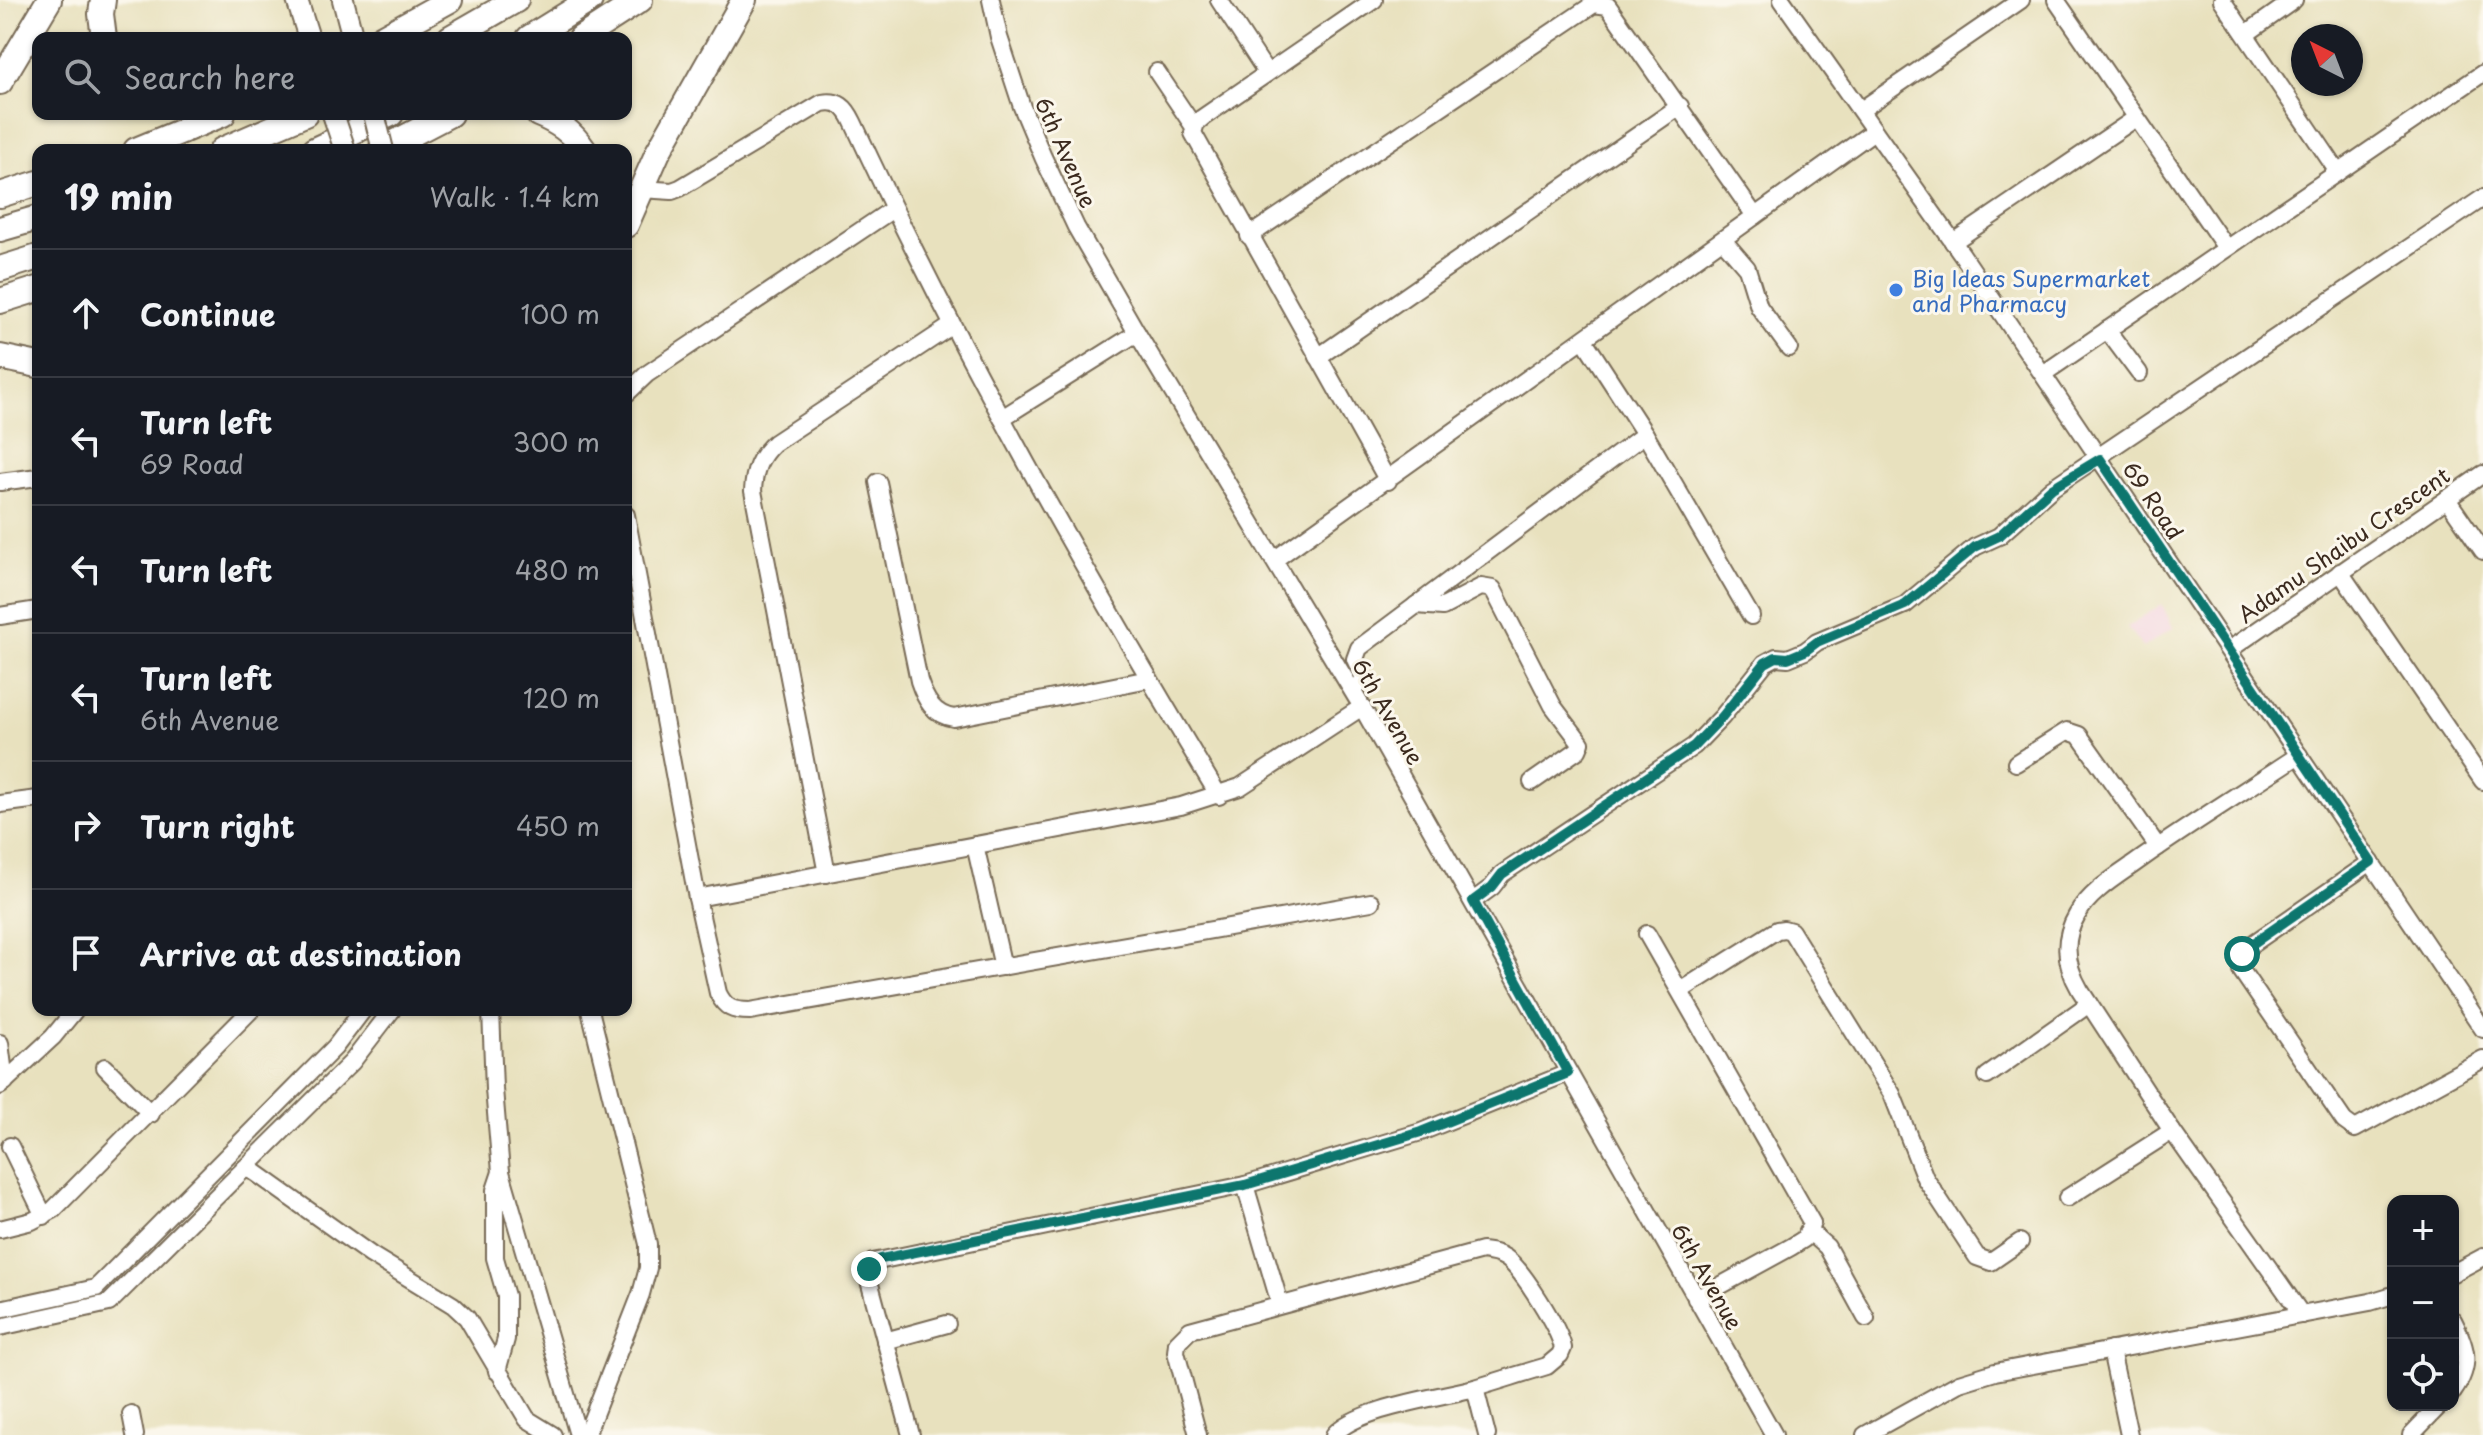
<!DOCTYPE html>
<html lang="en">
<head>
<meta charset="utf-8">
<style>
	:root { --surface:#171b24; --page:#242831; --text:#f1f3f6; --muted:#9ea1a6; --line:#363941 }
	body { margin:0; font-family:"Playpen Sans",sans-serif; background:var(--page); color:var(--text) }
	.controls { position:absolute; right:24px; bottom:24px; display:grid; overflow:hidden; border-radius:16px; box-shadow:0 2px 6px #0004 }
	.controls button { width:72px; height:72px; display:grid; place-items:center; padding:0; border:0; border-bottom:2px solid var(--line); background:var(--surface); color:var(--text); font:40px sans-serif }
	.compass { position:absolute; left:2291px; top:24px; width:72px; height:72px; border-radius:50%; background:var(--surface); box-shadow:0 2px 6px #0004; rotate:318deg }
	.stop { position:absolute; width:24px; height:24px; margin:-18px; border:6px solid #0f766e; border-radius:50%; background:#fff }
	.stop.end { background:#0f766e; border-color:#fff; box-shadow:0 2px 8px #0008 }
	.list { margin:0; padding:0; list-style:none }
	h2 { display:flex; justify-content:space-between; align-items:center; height:104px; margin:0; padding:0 32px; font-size:34px }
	h2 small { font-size:26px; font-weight:400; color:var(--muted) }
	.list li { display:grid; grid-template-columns:52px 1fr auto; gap:24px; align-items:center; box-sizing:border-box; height:128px; padding:0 32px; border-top:2px solid var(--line) }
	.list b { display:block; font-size:30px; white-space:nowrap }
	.list p { margin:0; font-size:26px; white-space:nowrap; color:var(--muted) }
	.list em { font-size:26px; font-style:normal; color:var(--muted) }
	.icon { flex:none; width:44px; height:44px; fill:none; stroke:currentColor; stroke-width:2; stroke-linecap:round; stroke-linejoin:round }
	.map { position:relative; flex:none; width:2483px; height:1435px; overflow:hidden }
	.search { position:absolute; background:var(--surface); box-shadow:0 2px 6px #0004; left:32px; top:32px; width:600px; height:88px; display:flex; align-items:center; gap:20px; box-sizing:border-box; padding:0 28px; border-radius:16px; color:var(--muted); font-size:30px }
	.panel { position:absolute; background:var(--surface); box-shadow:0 2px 6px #0004; left:32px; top:144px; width:600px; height:872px; border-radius:16px }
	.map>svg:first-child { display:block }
</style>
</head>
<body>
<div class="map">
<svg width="2483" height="1435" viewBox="0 0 2483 1435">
	<rect width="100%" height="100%" fill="#fbf7ec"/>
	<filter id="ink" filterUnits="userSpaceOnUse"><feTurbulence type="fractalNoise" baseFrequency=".0125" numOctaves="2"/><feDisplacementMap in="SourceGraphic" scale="16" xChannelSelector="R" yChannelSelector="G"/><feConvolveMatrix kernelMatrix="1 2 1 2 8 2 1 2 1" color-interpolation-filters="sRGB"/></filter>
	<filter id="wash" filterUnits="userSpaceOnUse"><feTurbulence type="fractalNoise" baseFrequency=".006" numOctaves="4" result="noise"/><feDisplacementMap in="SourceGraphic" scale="32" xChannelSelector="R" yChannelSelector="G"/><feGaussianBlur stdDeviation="1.8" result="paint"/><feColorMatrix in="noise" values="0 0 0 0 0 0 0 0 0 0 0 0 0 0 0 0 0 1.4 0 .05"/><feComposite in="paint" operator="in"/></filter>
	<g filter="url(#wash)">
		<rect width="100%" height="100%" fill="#e8e1be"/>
		<polygon fill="#f3cfdf" points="2162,604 2173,628 2143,648 2127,627"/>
	</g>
	<g filter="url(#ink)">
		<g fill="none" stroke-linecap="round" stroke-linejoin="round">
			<defs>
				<g id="minor">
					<polyline points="991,0 999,37 1022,107 1043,157 1076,227 1137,333 1362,707 1774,1435"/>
					<polyline points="1219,0 1267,73"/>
					<polyline points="1374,0 1202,118 1196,123 1193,133 1388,481"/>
					<polyline points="1782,0 1961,253 2483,1029"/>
					<polyline points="2056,0 2226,248"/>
					<polyline points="2222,0 2338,172"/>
					<polyline points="2246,34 2294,0"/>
					<polyline points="1157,72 1194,127"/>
					<polyline points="1861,110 2021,0"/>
					<path d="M641,189L672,191L680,188L822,103C839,100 846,107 853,122C960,354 1087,576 1219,796"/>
					<polyline points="1249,236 1594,4 1608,6 1755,216"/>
					<polyline points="1723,240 1747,268 1759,307 1789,348"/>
					<polyline points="1953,242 2136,118"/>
					<polyline points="2107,330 2139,373"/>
					<polyline points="1584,340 1645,434 1751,616"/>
					<polyline points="1318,357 1680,106"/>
					<polyline points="2043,374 2483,73"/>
					<polyline points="626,394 647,374 893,209"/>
					<polyline points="1002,418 1137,333"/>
					<polyline points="0,482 38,477"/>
					<path d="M878,482L919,681C925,699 933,715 954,718L1149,679"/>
					<polyline points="2447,499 2483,551"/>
					<path d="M626,515L697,898L718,993C725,1008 733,1011 750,1011L1371,902"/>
					<polyline points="1274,560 1874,131"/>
					<polyline points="2340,572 2483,781"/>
					<polyline points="1416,605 1443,607 1481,587 1493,589 1553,706 1581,743 1578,750 1532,782"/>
					<polyline points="0,616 38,610"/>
					<polyline points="2229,650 2483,474"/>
					<polyline points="1352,689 1362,683 1364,678 1355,659 1359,648 1645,434"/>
					<path d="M2299,755C2246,790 2192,823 2141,859C2119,875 2090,891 2077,915C2062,940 2066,966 2080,990L2172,1131L2302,1315"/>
					<polyline points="2016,763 2067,731 2079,735 2158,847"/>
					<polyline points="0,804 38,799"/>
					<polyline points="975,845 1003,967"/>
					<polyline points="2371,862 2248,947 2242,954 2241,970 2344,1121 2355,1129 2483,1059"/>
					<path d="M827,874L753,491C754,471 759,457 774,443L951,326"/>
					<polyline points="697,898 1181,806 1240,787 1362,707"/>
					<polyline points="1473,901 1492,887 1502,874 1694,746 1722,717 1765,663 1776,657 1788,658 1805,651 1817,642 1905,605 1975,547 1999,536 2052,488 2483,198"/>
					<polyline points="1647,934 1812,1223 1804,1239 1791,1247 1696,1299"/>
					<polyline points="1680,991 1777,930 1784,929 1791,931 1892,1094 1925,1178 1977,1257 1991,1262 2020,1242"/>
					<polyline points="491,1010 494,1089 501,1172 578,1435"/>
					<polyline points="0,1043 5,1082"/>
					<polyline points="105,1067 151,1114"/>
					<polyline points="1987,1076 2089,1004"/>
					<polyline points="0,1086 53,1037 75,1010"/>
					<polyline points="10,1146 44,1216"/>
					<polyline points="245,1168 256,1173 371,1255 453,1305 467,1318 527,1419 553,1435"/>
					<polyline points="1245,1185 1280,1304"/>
					<polyline points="2067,1198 2172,1131"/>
					<polyline points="0,1229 32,1221 53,1210 251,1010"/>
					<polyline points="1809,1231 1827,1247 1866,1318"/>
					<polyline points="2453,1273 2483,1257"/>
					<polyline points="0,1309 96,1288 335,1047 363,1010"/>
					<path d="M2453,1320C2467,1348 2472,1365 2453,1392"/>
					<polyline points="0,1327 109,1303 352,1062 392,1010"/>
					<polyline points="885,1341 947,1324"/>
					<polyline points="2111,1350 2129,1435"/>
					<polyline points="497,1371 506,1339 506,1296 495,1258 495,1190 501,1172"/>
					<polyline points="1475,1388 1487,1435"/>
					<polyline points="131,1414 135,1435"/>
					<polyline points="586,1435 641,1294 648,1268 648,1244 590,1010"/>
					<polyline points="911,1435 868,1277 873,1262 1245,1185 1421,1132 1568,1073"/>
					<path d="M1198,1435L1176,1352L1177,1343L1190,1330L1482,1251C1491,1252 1498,1253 1506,1258C1522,1269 1559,1328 1563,1348L1560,1355L1547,1366C1523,1373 1499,1381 1475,1388C1440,1397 1354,1409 1334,1435"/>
					<polyline points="1865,1435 1959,1383 1995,1372 2370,1302 2393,1295"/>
					<polyline points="2411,1435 2440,1405"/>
				</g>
				<g id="major">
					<polyline points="297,0 309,38"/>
					<polyline points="343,0 353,38"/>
				</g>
				<g id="highway">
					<polyline points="103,0 101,14 104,38"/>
					<polyline points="381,38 450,0"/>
					<polyline points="450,38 516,0"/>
					<polyline points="529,38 590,0"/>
					<polyline points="581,38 640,0"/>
					<polyline points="0,82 49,0"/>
					<path d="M538,114C558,122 572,132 584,150"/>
					<polyline points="136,150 223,114"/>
					<polyline points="222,150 305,114"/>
					<polyline points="314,150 391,114"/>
					<polyline points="381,150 450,114"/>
					<polyline points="0,195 38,183"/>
					<polyline points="626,225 658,152 744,0"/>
					<polyline points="0,229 38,218"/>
					<polyline points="0,269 38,257"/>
					<polyline points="0,301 38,289"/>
					<polyline points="0,357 38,365"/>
				</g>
			</defs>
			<use href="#minor" stroke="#786a56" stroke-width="20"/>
			<use href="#major" stroke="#786a56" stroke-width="24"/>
			<use href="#highway" stroke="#786a56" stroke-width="28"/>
			<use href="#minor" stroke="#fff" stroke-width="16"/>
			<use href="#major" stroke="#fff" stroke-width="20"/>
			<use href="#highway" stroke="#fff" stroke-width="24"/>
			<defs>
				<g id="major-bridge">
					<polyline points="333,114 345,150"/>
					<polyline points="374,114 383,150"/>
				</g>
			</defs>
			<use href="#major-bridge" stroke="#786a56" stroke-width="24" stroke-linecap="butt"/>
			<use href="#major-bridge" stroke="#fff" stroke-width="20"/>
		</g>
	</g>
	<g fill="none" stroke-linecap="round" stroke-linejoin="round" filter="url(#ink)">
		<polyline stroke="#0f766e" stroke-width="10" points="869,1269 873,1262 881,1259 1245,1185 1421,1132 1568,1073 1473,901 1492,887 1502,874 1694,746 1722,717 1765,663 1776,657 1788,658 1805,651 1817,642 1905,605 1975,547 1999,536 2052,488 2100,459 2371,862 2248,947 2242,954"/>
	</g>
	<circle fill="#3f7fe0" stroke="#fbf7ec" stroke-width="3" cx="1896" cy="290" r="8"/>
	<g text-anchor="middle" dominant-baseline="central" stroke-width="6" stroke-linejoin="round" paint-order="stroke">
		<g font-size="22" fill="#3b2a1e" stroke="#fbf7ec">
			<text transform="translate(1067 152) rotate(66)">6th Avenue</text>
			<text transform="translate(2154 500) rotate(56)">69 Road</text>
			<text transform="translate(2343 544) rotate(-35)">Adamu Shaibu Crescent</text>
			<text transform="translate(1389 711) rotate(60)">6th Avenue</text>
			<text transform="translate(1708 1276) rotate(60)">6th Avenue</text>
		</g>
		<g font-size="22" fill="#366cbe" stroke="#fbf7ec" text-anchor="start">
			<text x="1912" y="277">Big Ideas Supermarket<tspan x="1912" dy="25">and Pharmacy</tspan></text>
		</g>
	</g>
</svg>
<div class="controls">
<button>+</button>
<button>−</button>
<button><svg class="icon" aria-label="locate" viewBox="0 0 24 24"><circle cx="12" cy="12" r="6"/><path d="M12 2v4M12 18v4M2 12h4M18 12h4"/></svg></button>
</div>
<svg class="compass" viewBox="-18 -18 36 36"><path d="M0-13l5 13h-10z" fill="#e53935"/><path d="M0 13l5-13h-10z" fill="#9ea1a6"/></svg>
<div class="stop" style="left:2242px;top:954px"></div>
<div class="stop end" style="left:869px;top:1269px"></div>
<div class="search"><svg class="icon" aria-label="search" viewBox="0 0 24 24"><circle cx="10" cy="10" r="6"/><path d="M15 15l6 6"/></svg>Search here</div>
<section class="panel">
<h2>19 min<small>Walk · 1.4 km</small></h2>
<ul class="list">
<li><svg class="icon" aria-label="ahead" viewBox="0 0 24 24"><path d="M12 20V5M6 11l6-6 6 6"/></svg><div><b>Continue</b></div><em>100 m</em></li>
<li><svg class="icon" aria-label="left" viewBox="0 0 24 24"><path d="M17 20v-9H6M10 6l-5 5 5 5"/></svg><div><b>Turn left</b><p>69 Road</p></div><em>300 m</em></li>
<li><svg class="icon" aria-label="left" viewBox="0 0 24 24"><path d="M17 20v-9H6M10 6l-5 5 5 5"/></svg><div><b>Turn left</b></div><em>480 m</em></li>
<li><svg class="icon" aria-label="left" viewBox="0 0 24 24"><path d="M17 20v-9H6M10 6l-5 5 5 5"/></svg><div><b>Turn left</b><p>6th Avenue</p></div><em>120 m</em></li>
<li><svg class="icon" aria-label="right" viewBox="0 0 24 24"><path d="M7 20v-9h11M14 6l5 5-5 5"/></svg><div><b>Turn right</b></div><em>450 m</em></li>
<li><svg class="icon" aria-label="arrive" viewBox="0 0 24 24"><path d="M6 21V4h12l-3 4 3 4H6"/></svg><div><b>Arrive at destination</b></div></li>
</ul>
</section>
</div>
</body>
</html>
